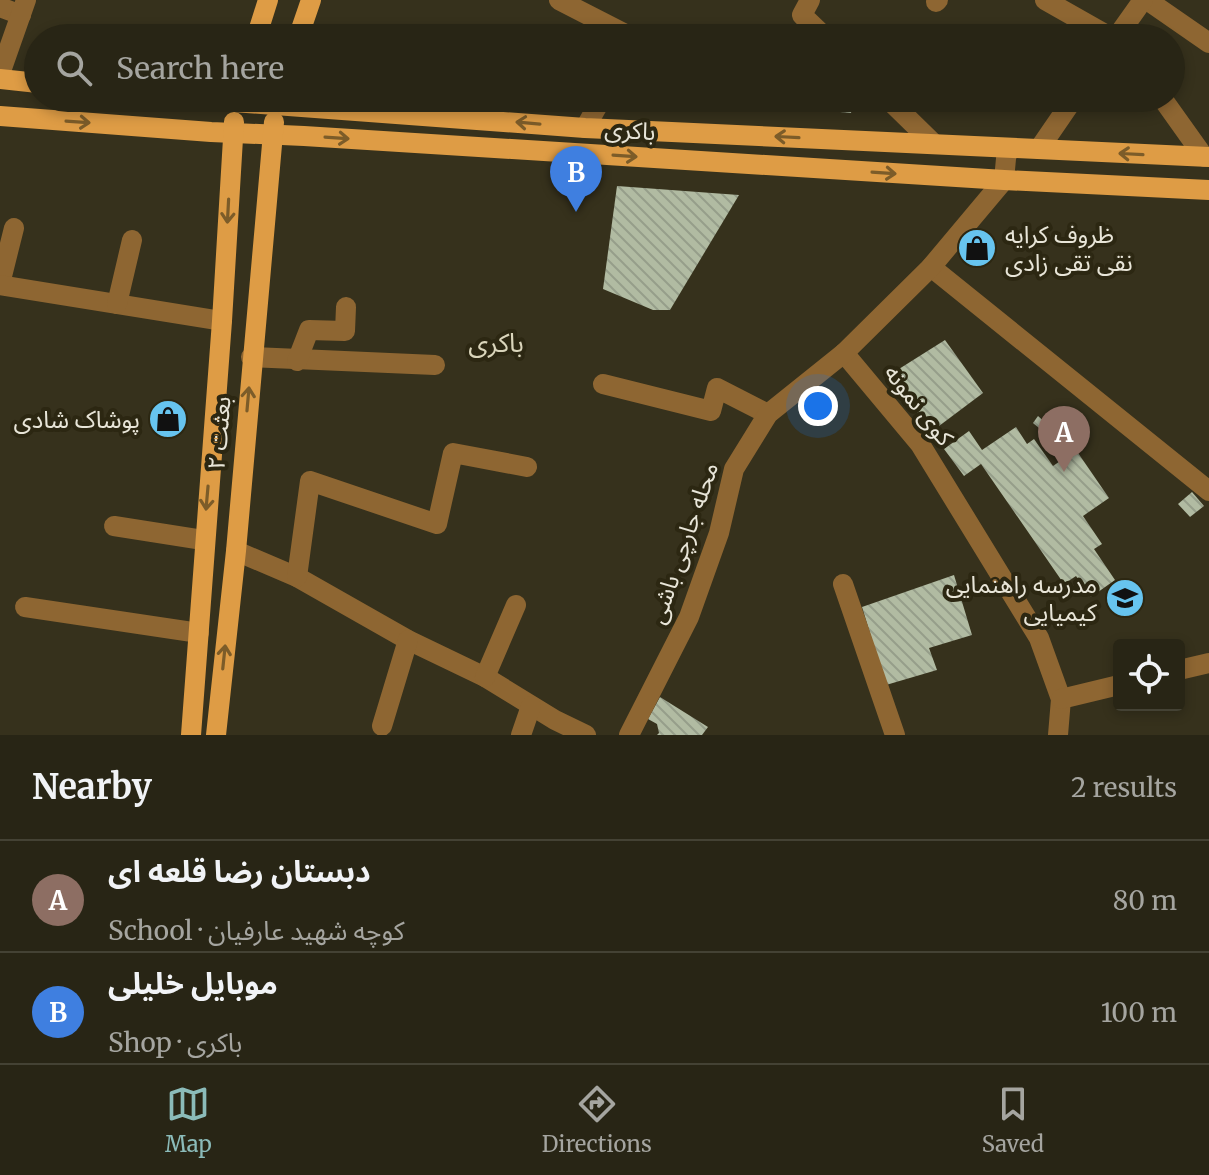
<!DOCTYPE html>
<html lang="en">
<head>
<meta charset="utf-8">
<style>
	:root { --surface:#282515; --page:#302d1e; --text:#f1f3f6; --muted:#a5a5a0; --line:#444234; --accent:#8bbbb9 }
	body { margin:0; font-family:Merriweather,"Noto Sans Arabic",serif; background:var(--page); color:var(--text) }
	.controls { position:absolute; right:24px; bottom:24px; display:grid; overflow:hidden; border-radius:8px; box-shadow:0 4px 12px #0003 }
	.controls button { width:72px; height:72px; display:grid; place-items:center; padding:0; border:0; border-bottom:2px solid var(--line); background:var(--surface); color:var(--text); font:40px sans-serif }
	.you { position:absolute; left:818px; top:406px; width:28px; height:28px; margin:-20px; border:6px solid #fff; border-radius:50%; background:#1a73e8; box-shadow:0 0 0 12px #1a73e833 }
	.badge { display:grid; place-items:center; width:52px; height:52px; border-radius:50%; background:var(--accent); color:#fff; font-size:26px; font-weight:700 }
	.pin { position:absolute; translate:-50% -66px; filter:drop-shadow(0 2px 4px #0008) }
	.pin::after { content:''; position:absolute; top:42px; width:28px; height:24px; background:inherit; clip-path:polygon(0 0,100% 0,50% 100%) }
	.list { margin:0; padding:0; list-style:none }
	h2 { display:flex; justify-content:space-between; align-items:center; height:104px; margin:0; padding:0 32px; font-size:34px }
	h2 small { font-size:26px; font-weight:400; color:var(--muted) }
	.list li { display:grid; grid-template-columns:52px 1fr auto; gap:24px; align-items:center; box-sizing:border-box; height:112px; padding:0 32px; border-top:2px solid var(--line) }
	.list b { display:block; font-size:30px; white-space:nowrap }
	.list p { margin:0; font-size:26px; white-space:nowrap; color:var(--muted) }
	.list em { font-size:26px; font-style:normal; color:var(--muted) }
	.icon { flex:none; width:44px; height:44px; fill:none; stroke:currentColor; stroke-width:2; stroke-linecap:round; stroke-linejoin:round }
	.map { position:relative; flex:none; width:1209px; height:735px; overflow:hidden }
	.search { position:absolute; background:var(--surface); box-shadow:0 4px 12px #0003; left:24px; right:24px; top:24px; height:88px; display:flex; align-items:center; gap:20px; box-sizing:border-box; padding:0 28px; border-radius:44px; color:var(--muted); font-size:30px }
	.sheet { height:328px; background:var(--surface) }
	nav { display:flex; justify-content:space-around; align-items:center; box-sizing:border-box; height:112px; border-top:2px solid var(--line); background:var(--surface); font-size:22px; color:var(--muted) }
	nav a { display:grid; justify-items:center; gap:4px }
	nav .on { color:var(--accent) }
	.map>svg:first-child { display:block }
</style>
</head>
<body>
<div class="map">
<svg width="1209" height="735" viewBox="0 0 1209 735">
	<defs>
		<pattern id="building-back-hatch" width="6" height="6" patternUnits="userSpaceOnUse" patternTransform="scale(2)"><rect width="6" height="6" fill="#b1bba2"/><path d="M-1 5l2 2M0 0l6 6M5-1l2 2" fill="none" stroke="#969e8a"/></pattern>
	</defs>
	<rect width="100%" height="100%" fill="#36311c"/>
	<g fill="url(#building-back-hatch)">
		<polygon points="790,98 854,98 851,113 785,107"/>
		<polygon points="617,186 739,195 670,310 653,310 603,289"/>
		<polygon points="973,241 984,245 981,253 970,250"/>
		<polygon points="945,340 983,393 931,432 891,374"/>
		<polygon points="1038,416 1055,431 1050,437 1033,423"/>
		<polygon points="1016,427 1027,444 1034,439 1053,466 1076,450 1109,498 1083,516 1102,544 1094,549 1115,580 1091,597 1076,576 1064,584 981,464 964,476 944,449 969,431 982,450"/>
		<polygon points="1192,492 1204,506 1190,517 1178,504"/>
		<polygon points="954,575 972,635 929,648 937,670 886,685 862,607"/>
		<polygon points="660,697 708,727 702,735 657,735 659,733 657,724 648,719"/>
	</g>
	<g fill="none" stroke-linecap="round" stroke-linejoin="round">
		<g stroke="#8e6632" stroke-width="20">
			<polyline points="559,0 633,38"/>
			<polyline points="810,0 802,15 826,38"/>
			<polyline points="1045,0 1112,38"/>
			<polyline points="1147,0 1209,43"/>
			<polyline points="936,2 938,0"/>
			<polyline points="0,7 21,15"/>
			<polyline points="1116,38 1143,0"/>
			<polyline points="0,74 26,0"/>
			<polyline points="887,98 934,144"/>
			<polyline points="1162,98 1204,157"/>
			<polyline points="585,128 602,98"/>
			<polyline points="1039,149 1074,98"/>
			<polyline points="931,267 1209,491"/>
			<polyline points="0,284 14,228"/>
			<polyline points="0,285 222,321"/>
			<polyline points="117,304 132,240"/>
			<polyline points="844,353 920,444 1039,638 1061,699 1058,735"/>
			<polyline points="251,357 435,365"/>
			<polyline points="297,361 309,330 345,331 346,307"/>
			<polyline points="603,384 711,411 717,388 768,414"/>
			<polyline points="114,526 203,540"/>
			<polyline points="236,551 297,577 408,640 485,677 555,720 586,735"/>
			<polyline points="297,577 310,481 437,524 453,453 527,467"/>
			<polyline points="843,584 895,735"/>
			<polyline points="25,607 199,633"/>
			<polyline points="1179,670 1209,663"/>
			<polyline points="485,677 516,605"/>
			<polyline points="1061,699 1119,685"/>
			<polyline points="382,726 408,640"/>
			<polyline points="521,735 531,706"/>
			<polyline points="629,735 689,617 719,533 734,469 768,414 844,353 931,267 1004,180 1007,148"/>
		</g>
		<g stroke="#de9c45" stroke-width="20">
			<polyline points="256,38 268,0"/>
			<polyline points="298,38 311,0"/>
			<polyline points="0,79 38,83"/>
			<polyline points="180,98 585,128 1209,157"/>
			<polyline points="0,116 211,132 304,136 1004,180 1209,190"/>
			<polyline points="191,735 222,321 234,122"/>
			<polyline points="216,735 236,551 274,122"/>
		</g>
	</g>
	<defs><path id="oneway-shaft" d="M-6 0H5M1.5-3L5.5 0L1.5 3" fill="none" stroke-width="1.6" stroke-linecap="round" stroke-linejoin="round" transform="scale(2)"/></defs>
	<g stroke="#7c5c29">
		<use href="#oneway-shaft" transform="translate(78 122) rotate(4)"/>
		<use href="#oneway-shaft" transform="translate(528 123) rotate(-175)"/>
		<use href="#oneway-shaft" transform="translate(787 137) rotate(-177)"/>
		<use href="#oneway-shaft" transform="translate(337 138) rotate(4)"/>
		<use href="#oneway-shaft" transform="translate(1131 154) rotate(-177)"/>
		<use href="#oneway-shaft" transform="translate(625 156) rotate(4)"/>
		<use href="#oneway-shaft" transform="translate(884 173) rotate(4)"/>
		<use href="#oneway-shaft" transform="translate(228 211) rotate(93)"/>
		<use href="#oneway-shaft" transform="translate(248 399) rotate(-85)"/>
		<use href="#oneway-shaft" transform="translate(207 498) rotate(95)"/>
		<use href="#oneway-shaft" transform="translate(224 657) rotate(-84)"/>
	</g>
	<defs>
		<symbol id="shop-disc" viewBox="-11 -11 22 22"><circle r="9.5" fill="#67c4ef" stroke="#2c2712"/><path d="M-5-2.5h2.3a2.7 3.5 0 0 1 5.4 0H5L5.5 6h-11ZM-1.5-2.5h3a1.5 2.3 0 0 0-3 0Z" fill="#111"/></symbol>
		<symbol id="school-disc" viewBox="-11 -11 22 22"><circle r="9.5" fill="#67c4ef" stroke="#2c2712"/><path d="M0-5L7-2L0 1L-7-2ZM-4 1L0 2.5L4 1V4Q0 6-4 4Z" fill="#111"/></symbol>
	</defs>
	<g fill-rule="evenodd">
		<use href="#shop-disc" x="955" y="226" width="44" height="44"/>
		<use href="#shop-disc" x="146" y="397" width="44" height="44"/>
		<use href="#school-disc" x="1103" y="576" width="44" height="44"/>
	</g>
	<g text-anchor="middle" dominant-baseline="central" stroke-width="8" stroke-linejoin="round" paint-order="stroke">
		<g font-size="24" fill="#e8e5d8" stroke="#2c2712">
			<text transform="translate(630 130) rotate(4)">باکری</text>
			<text transform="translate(919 405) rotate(52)">کوی نمونه</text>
			<text transform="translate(219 433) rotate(-85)">بعثت ۲</text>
			<text transform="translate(683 543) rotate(-71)">محله جارچی باشی</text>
		</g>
		<g font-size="24" fill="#e8e5d8" stroke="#2c2712" text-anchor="end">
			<text x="1005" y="234" text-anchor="start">ظروف کرایه<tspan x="1005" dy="28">نقی تقی زادی</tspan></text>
			<text x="140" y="419">پوشاک شادی</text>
			<text x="1097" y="584">مدرسه راهنمایی<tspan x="1097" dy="28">کیمیایی</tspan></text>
		</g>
		<g font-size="26" fill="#dad5bb" stroke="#2c2712">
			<text x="496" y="342">باکری</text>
		</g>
	</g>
</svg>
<div class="controls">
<button><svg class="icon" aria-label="locate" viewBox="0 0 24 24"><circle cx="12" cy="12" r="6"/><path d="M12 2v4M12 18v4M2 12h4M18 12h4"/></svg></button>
</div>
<div class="you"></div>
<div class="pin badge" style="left:1064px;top:472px;background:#8d6e63">A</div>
<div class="pin badge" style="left:576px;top:212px;background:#3f7fe0">B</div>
<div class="search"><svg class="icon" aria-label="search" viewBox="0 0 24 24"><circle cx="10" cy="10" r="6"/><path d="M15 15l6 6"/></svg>Search here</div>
</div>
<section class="sheet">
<h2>Nearby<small>2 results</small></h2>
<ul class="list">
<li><span class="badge" style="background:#8d6e63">A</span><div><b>دبستان رضا قلعه ای</b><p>School · کوچه شهید عارفیان</p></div><em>80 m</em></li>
<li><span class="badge" style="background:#3f7fe0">B</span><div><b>موبایل خلیلی</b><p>Shop · باکری</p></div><em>100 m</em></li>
</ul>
</section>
<nav>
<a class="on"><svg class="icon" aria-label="map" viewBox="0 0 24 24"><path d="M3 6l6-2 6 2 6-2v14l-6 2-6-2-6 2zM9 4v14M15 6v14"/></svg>Map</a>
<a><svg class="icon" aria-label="directions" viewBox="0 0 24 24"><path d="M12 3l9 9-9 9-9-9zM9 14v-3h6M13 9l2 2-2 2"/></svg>Directions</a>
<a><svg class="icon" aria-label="saved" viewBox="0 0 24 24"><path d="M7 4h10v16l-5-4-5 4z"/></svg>Saved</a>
</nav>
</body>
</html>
